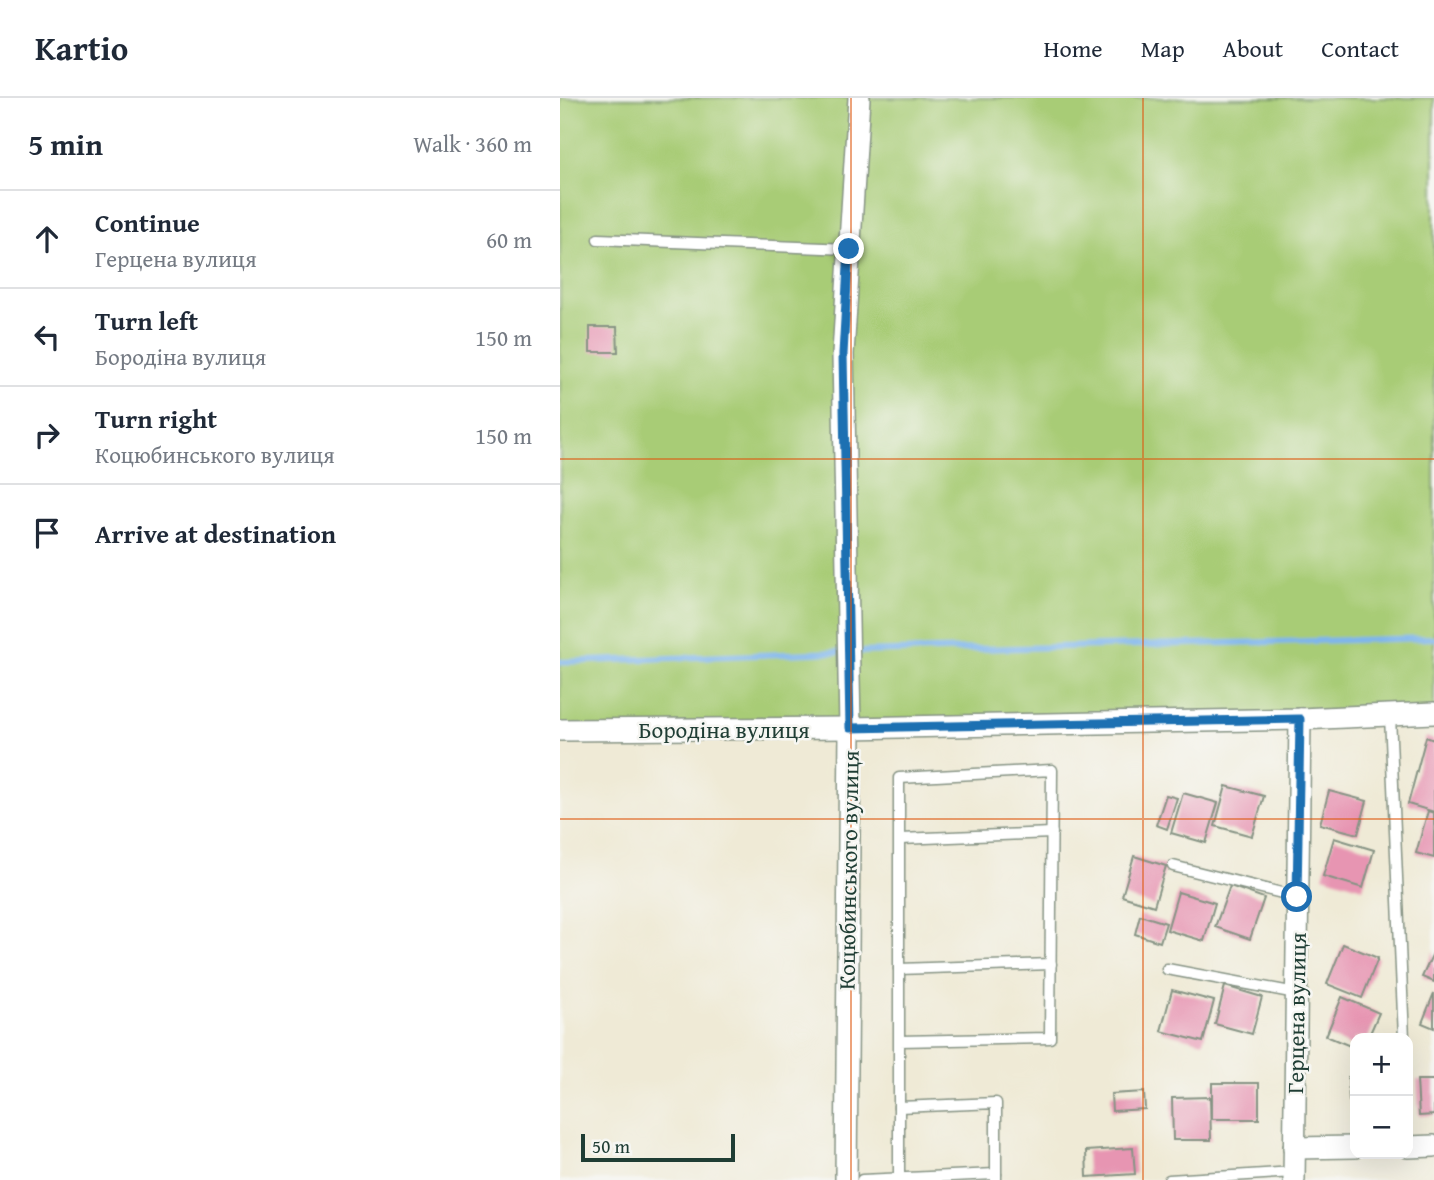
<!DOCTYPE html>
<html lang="en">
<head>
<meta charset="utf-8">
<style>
	:root { --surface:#fff; --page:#f2f2f3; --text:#1f2937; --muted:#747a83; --line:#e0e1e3 }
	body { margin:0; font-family:"Gentium Book Plus",serif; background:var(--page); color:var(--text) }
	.controls { position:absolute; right:21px; bottom:21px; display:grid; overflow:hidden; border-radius:14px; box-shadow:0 7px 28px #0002 }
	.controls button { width:63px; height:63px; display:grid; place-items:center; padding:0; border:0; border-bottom:2px solid var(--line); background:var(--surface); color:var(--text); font:35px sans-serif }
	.scale { position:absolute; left:21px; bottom:18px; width:154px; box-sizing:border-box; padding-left:7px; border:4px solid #1f3d34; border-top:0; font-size:19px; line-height:24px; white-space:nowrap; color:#1f3d34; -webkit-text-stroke:5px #f6f6f2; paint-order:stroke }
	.stop { position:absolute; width:21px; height:21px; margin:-16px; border:5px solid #1f6fb2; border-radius:50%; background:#fff }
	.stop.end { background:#1f6fb2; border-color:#fff; box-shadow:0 2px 7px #0008 }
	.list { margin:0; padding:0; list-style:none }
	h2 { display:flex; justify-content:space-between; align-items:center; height:91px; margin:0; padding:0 28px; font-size:30px }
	h2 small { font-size:23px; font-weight:400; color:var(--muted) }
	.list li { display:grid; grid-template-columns:46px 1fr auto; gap:21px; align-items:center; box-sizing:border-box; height:98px; padding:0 28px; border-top:2px solid var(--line) }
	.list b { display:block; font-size:26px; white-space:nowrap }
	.list p { margin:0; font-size:23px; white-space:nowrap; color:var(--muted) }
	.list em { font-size:23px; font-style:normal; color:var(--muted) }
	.icon { flex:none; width:38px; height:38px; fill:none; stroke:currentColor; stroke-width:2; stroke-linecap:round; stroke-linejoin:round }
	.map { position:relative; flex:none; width:874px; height:1082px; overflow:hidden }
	header { display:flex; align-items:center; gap:42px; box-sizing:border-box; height:98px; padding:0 35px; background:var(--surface); border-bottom:2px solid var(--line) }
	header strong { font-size:33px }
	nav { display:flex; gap:38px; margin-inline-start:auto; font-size:24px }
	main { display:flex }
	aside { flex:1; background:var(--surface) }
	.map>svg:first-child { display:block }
</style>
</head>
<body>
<header>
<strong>Kartio</strong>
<nav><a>Home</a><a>Map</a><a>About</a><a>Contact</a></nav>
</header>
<main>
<aside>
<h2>5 min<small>Walk · 360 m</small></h2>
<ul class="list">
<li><svg class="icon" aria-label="ahead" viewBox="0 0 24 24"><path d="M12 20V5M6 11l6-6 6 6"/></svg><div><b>Continue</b><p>Герцена вулиця</p></div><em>60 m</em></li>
<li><svg class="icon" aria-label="left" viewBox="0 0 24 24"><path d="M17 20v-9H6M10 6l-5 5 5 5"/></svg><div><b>Turn left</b><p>Бородіна вулиця</p></div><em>150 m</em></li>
<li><svg class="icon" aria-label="right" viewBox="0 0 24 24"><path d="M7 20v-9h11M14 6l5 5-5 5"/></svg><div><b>Turn right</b><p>Коцюбинського вулиця</p></div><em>150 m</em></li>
<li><svg class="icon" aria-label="arrive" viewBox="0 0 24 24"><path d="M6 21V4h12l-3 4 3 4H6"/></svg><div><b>Arrive at destination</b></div></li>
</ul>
</aside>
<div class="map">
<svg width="874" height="1082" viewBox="0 0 874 1082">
	<rect width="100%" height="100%" fill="#f6f6f2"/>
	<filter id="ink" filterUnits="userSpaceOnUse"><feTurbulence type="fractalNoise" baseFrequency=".0143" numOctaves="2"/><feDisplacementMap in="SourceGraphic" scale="14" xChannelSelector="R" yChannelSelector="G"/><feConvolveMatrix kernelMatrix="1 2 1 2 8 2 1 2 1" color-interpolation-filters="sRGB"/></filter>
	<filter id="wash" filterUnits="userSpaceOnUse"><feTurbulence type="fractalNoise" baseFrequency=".00686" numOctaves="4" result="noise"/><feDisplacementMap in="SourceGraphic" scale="28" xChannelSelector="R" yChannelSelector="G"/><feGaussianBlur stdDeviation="1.57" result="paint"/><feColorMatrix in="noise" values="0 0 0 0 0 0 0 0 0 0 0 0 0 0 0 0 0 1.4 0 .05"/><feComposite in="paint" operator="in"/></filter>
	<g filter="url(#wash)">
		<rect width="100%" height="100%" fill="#efead6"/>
		<polygon fill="#a8cc76" stroke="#648455" stroke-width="2" points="0,0 874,0 874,614 0,632"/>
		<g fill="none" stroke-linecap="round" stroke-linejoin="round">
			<g stroke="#7eb5ed" stroke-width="6">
				<polyline points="295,554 874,540"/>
				<polyline points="0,564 279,554"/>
			</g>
		</g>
		<g id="blocks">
			<g fill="#e795b2">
				<polygon points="30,229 57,229 58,254 30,254"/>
				<polygon points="866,639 874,642 874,714 848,706"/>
				<polygon points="666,688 704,698 692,738 655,728"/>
				<polygon points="769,693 807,703 798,736 760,726"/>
				<polygon points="623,695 658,705 646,745 611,735"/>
				<polygon points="606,697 617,700 607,731 596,727"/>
				<polygon points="868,713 874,715 874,760 856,755"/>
				<polygon points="774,740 814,752 803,790 763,778"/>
				<polygon points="574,758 606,768 594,808 562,798"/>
				<polygon points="670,788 704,800 690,841 655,829"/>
				<polygon points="618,794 655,805 644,843 607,832"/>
				<polygon points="580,817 606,825 600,844 575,836"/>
				<polygon points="783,846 818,860 802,900 767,886"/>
				<polygon points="874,853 874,884 862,879"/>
				<polygon points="665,888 702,899 692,936 655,926"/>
				<polygon points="612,892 654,903 643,944 601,933"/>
				<polygon points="874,895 874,930 862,925"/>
				<polygon points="782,899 819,915 808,940 795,940 795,950 766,938"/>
				<polygon points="788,979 795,979 795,1003 789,1003"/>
				<polygon points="857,982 874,982 874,1017 859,1018"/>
				<rect x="652" y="985" width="47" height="36"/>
				<polygon points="584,994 585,1011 552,1013 551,996"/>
				<polygon points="650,999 651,1042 613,1042 612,1000"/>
				<polygon points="573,1050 575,1076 527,1079 526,1053"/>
			</g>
		</g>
	</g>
	<g filter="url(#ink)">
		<use href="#blocks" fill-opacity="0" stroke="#879485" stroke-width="2"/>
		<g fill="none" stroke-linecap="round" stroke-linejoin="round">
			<defs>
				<g id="lane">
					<polyline points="38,141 289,151"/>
					<polyline points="830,618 844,940"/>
					<polyline points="340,741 492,735"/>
					<polyline points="613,768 738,799"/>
					<polyline points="339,871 491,866"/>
					<polyline points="607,871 736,895"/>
					<polyline points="339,1009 436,1005 436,1082"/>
					<polyline points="302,1082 436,1076"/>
					<polyline points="339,1082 339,680 492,672 490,940 339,943"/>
					<polyline points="609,1082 734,1074"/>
				</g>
				<g id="street">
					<polyline points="0,632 290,630 740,621 874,615"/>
					<polyline points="848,1049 874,1048"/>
					<polyline points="734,1050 795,1049"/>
					<polyline points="286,1082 290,630 283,256 299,0"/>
					<polyline points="734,1082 740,621"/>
				</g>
			</defs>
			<use href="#lane" stroke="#879485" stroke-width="13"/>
			<use href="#street" stroke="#879485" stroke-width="24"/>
			<use href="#lane" stroke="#fff" stroke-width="10"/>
			<use href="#street" stroke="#fff" stroke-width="21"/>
		</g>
	</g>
	<g fill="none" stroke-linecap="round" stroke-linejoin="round" filter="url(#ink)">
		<polyline stroke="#1f6fb2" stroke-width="9" points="289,151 283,256 290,630 740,621 737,799"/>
	</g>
	<path fill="none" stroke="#de580e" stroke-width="2" stroke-opacity="0.55" d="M291,0V1082M583,0V1082M0,361H874M0,721H874"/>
	<g text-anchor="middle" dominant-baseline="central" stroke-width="5" stroke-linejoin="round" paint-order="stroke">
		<g font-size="23" fill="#1f3d34" stroke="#f6f6f2">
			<text x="164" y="631">Бородіна вулиця</text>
			<text transform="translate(288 772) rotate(-89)">Коцюбинського вулиця</text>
			<text transform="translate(736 915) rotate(-89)">Герцена вулиця</text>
		</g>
	</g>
</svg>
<div class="controls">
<button>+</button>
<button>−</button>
</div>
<div class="scale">50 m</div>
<div class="stop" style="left:737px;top:799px"></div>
<div class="stop end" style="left:289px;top:151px"></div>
</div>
</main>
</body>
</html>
